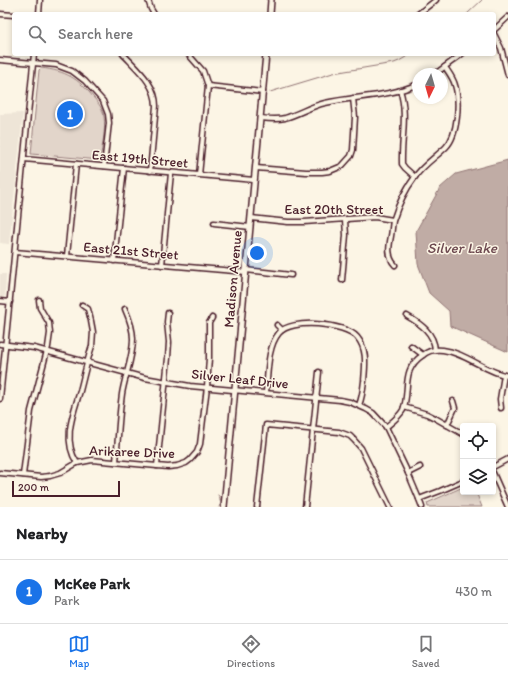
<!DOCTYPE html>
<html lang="en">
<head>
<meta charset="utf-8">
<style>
	:root { --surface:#fff; --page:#f2f2f2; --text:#202124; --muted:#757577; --line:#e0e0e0; --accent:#1a73e8 }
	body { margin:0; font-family:Itim,sans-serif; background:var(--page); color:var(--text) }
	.controls { position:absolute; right:12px; bottom:12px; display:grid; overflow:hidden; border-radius:4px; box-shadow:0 2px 6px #0003 }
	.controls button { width:36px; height:36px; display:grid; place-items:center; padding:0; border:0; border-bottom:1px solid var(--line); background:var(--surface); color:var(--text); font:20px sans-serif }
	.compass { position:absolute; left:412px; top:68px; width:36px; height:36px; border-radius:50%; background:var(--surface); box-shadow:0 2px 6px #0003; rotate:185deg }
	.scale { position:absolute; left:12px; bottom:10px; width:108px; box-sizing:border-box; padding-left:4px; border:2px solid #4a1f2b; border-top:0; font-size:11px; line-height:14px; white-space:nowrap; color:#4a1f2b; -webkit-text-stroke:3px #fcf5e5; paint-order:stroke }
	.you { position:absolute; left:257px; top:253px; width:14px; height:14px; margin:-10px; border:3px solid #fff; border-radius:50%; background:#1a73e8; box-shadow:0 0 0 6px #1a73e833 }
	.badge { display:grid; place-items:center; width:26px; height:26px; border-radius:50%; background:var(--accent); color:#fff; font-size:13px; font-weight:700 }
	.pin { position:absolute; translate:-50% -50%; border:2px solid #fff; box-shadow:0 1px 4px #0006 }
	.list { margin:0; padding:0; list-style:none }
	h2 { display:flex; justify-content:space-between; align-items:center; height:52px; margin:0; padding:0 16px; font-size:17px }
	h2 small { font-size:13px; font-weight:400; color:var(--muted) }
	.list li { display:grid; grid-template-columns:26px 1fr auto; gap:12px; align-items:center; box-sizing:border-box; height:64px; padding:0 16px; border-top:1px solid var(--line) }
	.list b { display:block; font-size:15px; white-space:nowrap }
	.list p { margin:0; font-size:13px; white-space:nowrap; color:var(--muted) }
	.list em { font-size:13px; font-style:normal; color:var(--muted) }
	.icon { flex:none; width:22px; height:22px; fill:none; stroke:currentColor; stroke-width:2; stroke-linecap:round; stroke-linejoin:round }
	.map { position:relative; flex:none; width:508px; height:507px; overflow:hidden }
	.search { position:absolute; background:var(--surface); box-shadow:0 2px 6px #0003; left:12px; right:12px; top:12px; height:44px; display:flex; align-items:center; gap:10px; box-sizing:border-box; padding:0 14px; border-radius:4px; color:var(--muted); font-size:15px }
	.sheet { height:116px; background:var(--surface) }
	nav { display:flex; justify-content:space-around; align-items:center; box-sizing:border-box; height:56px; border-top:1px solid var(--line); background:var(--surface); font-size:11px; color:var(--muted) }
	nav a { display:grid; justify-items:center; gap:2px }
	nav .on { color:var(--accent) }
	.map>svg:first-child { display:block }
</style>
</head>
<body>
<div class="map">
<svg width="508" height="507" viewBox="0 0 508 507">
	<rect width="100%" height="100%" fill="#fcf5e5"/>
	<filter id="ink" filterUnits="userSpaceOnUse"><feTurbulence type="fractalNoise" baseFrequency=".025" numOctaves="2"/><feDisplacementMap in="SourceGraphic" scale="8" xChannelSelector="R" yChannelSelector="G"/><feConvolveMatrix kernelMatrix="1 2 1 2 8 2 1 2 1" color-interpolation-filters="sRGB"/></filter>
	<g filter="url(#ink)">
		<g fill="#eee5d7">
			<polygon points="23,113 9,244 0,243 0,114"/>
			<polygon points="0,274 6,274 5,296 3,297 0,297"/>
		</g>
		<g fill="#e2d5ca" stroke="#967a7a">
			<path d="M41,68C66,71 78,78 94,98C99,104 103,109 104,117C106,129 102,147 100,160L31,154L39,70Z"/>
			<polygon points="463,487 463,492 476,492 482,507 428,507 427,503"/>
		</g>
		<polygon fill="#c0aca5" stroke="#917474" points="508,160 508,352 450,326 449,311 429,293 418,264 416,231 440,188 456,174"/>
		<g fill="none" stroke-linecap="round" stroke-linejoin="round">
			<g stroke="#917474" stroke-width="1">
				<polyline points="467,14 482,0"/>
				<polyline points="270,92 333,73 394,63 399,61 411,54"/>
				<polyline points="218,495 220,498 220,501"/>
				<polyline points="219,507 220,505"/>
			</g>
			<defs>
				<g id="minor">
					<polyline points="148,0 151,9 154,14"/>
					<polyline points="0,14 14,15"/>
					<polyline points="39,14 40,0"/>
					<polyline points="418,14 436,0"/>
					<polyline points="494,30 508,17"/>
					<polyline points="494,34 501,48 508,75"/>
					<path d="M123,54C137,69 156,84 156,106L150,171"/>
					<polyline points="188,54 203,71 208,86 199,175"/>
					<polyline points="0,60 56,65 72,71 85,81 103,101 108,114 109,123 104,166"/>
					<polyline points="435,74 462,54"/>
					<polyline points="208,86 263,92"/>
					<path d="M400,90C408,114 401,139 402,164L405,168L415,177"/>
					<path d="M260,118C269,119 277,120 285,118C299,114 311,106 325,103C356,96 389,97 418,84"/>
					<polyline points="24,159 254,180"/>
					<polyline points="256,168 306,172 322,172 330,171 342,166 351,156 353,150 355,117 353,98"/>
					<polyline points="251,218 288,222 304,222 375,217 393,220"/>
					<polyline points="214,223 250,227"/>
					<polyline points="15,252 246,272"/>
					<polyline points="67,256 76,164"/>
					<polyline points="114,261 124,168"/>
					<polyline points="162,265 171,173"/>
					<path d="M395,265C387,257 389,246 391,236C392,231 392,226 393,221C398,205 405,190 415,177C423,165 436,157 446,147C458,135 460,101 455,85C453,78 449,73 445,67"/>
					<polyline points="246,270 291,275"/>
					<polyline points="342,280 346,235 345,220"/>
					<polyline points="0,301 10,302"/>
					<path d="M407,316C421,324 434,333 435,350"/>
					<polyline points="277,325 282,330"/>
					<polyline points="0,344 34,348 145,378 190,386 340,400 350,402 366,409 373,413 386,427 408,473 419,499 422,507"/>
					<polyline points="411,346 423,355"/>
					<path d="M266,392C268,374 267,347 279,333C291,318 345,323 357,337C368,350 365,366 364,381C363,390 362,398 359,405"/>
					<polyline points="0,399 34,54"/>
					<polyline points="404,407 427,414 435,418 463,434"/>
					<polyline points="501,408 500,399 504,375"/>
					<polyline points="447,425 455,408 453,401"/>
					<path d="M386,427C392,422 399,417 403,410C411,390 400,370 423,355C429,350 435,349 443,350C466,353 485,372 508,376"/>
					<path d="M116,462C118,439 119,416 122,394C125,375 133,358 133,339C133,329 129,318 125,309"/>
					<path d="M77,463C62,440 73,414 80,391C84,376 87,361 92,346L93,332L91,321L88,309L82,305"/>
					<polyline points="157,466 168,358 169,342 167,322 168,313"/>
					<polyline points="493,467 508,459"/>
					<polyline points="0,473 41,477 50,476 60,473 77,463 92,460 168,467 177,466 186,463 190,460 197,452 200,444 207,387 209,358 209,323 212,318"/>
					<polyline points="408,473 420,467"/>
					<polyline points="493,473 508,507"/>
					<polyline points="23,475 31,411 48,347 50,333 49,323 40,308 39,300"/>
					<polyline points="419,499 440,491 463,481"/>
					<polyline points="257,507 266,425 339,432 350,436 354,440 361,448 390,507"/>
					<polyline points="305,507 319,372"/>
				</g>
				<g id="major">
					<polyline points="270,14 271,0"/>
					<polyline points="224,507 266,54"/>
				</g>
			</defs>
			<use href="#minor" stroke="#4a1f2b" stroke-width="7"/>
			<use href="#major" stroke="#4a1f2b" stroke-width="8"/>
			<use href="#minor" stroke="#fcf5e5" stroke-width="4"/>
			<use href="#major" stroke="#fcf5e5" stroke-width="5"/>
		</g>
	</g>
	<g text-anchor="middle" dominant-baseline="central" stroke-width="3" stroke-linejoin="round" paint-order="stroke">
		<g font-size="14" fill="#4a1f2b" stroke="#fcf5e5">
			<text transform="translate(140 159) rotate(5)">East 19th Street</text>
			<text x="334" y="209">East 20th Street</text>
			<text transform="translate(131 251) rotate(5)">East 21st Street</text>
			<text transform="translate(233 279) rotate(-85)">Madison Avenue</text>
			<text transform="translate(240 379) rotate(6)">Silver Leaf Drive</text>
			<text transform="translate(132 452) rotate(2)">Arikaree Drive</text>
		</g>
		<g font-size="15" font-style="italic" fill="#6d4950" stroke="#fcf5e5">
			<text x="462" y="248">Silver Lake</text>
		</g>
	</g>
</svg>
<div class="controls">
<button><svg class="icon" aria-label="locate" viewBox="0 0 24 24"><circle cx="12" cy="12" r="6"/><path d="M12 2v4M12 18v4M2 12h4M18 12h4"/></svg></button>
<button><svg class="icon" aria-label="layers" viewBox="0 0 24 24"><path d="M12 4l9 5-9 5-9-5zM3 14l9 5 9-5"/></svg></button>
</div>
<svg class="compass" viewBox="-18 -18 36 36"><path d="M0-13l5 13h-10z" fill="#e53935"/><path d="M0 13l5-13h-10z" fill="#757577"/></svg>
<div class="scale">200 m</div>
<div class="you"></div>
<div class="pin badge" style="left:70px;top:114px">1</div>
<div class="search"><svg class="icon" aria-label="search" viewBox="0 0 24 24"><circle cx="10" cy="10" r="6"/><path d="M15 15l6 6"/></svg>Search here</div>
</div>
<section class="sheet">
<h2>Nearby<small></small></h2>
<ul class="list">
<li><span class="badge">1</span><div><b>McKee Park</b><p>Park</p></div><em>430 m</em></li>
</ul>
</section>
<nav>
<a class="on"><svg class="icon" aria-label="map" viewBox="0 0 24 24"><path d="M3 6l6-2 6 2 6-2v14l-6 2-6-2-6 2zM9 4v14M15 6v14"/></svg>Map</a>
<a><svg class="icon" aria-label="directions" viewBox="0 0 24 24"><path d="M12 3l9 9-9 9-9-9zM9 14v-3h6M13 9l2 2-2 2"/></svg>Directions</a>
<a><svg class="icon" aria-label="saved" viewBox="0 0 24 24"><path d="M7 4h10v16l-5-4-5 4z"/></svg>Saved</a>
</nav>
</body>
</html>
